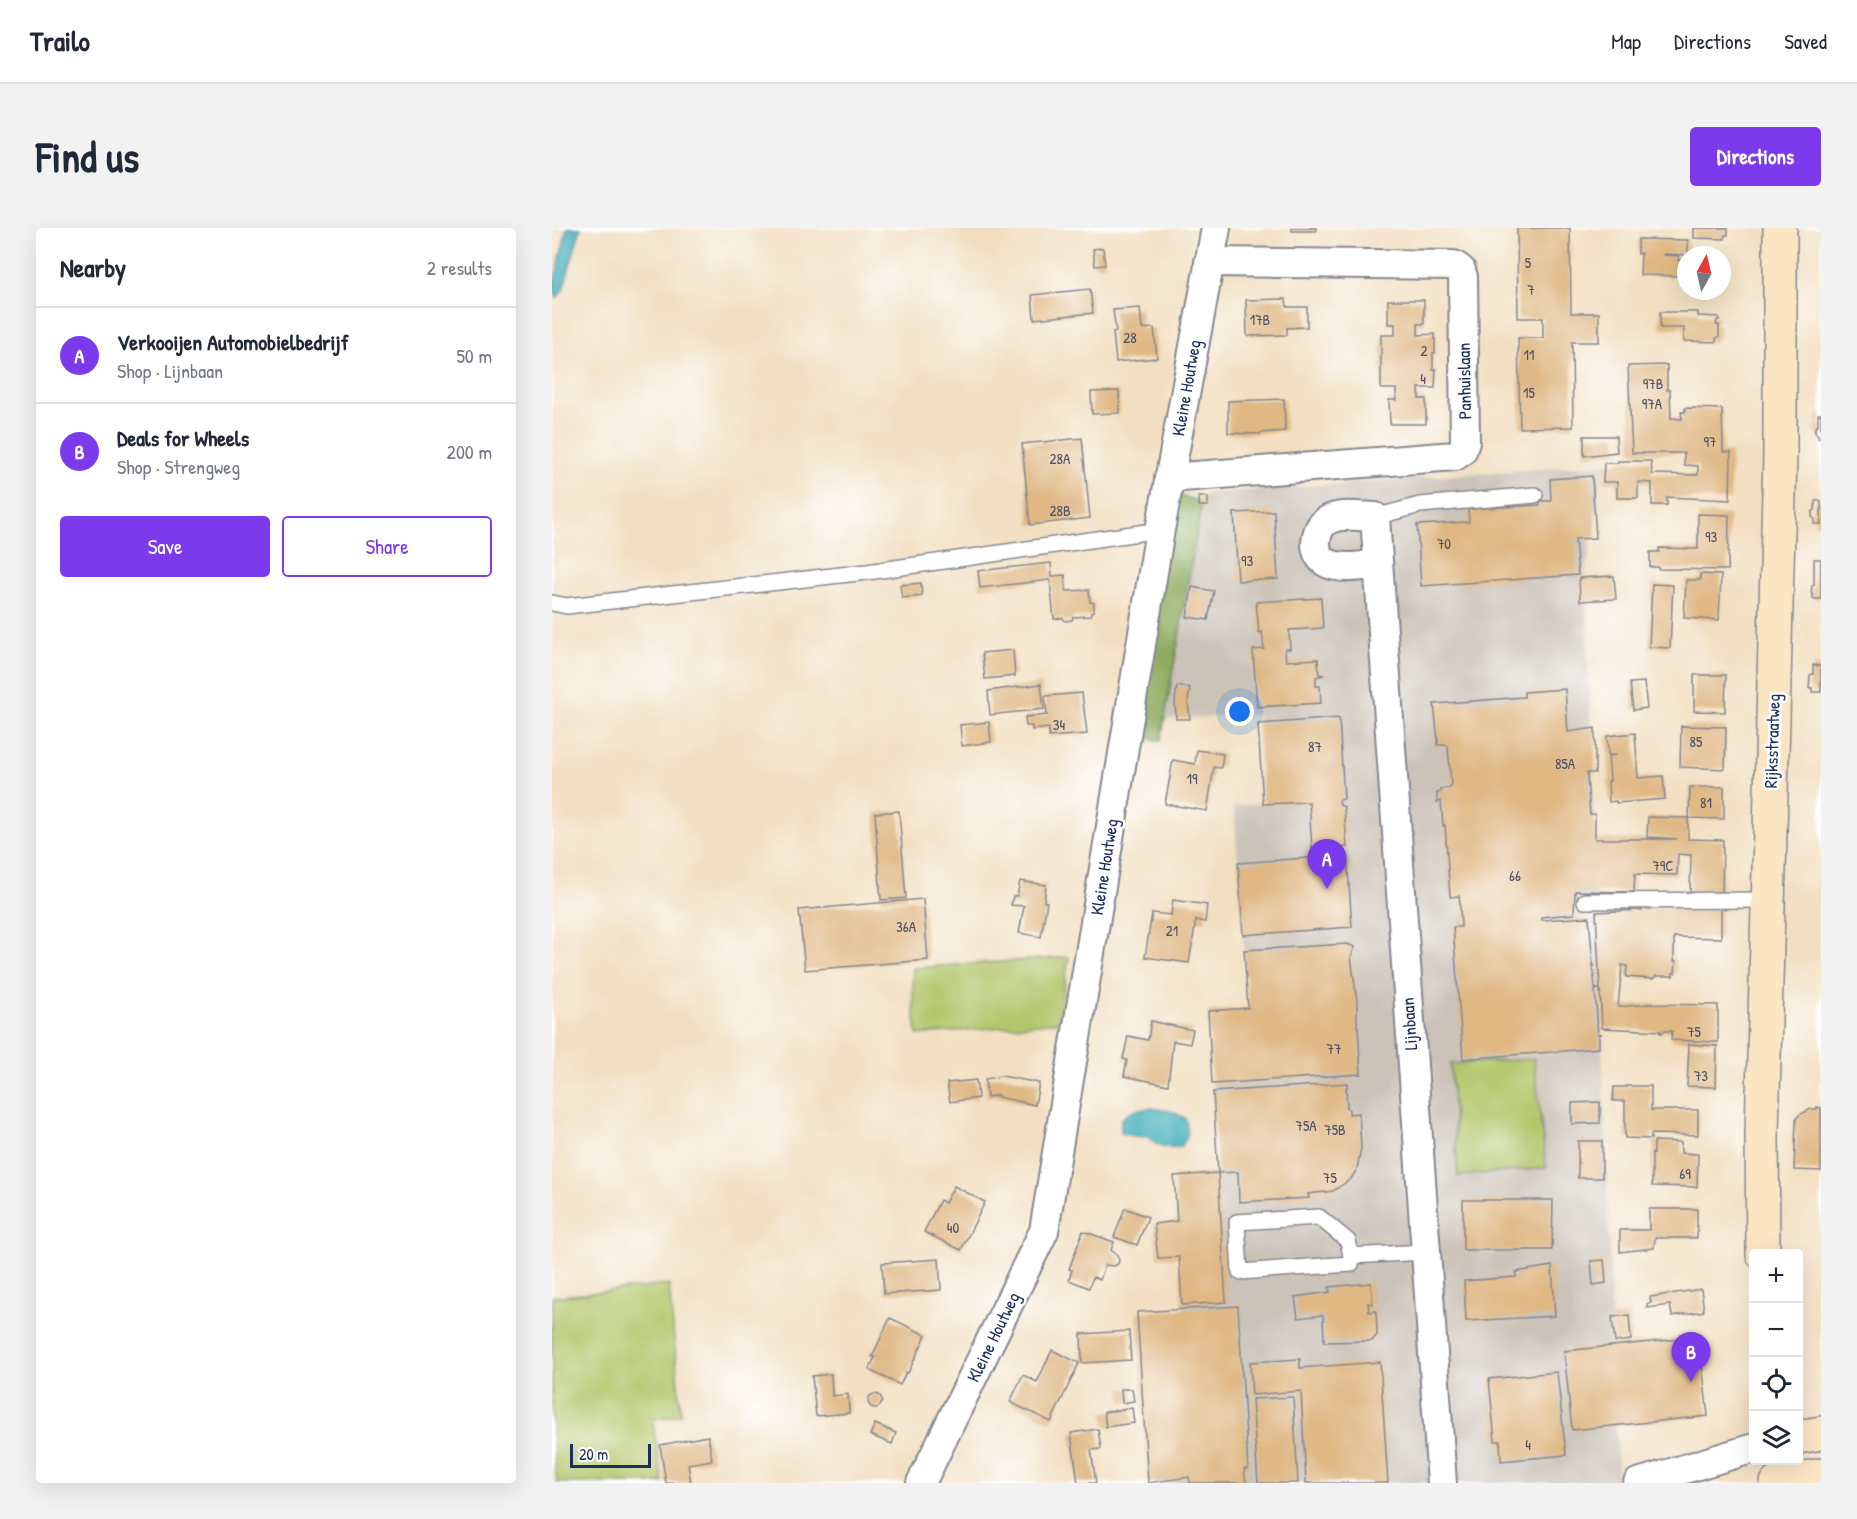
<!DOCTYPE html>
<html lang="en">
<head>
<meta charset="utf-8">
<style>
	:root { --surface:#fff; --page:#f2f2f3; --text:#1f2937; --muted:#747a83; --line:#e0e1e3; --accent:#7c3aed }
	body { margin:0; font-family:"Patrick Hand",sans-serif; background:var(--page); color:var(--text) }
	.controls { position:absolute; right:18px; bottom:18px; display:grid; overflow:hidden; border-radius:6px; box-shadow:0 6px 24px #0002 }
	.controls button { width:54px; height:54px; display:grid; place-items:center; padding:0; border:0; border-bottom:2px solid var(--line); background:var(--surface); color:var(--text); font:30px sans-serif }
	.compass { position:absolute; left:1125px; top:18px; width:54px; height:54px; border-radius:50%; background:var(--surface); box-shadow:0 6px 24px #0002; rotate:8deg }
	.scale { position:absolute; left:18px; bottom:15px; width:81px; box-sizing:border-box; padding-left:6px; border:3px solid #1b2f5e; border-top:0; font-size:16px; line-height:21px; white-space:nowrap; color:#1b2f5e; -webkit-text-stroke:4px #fff; paint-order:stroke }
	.you { position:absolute; left:688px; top:484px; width:21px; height:21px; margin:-15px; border:4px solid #fff; border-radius:50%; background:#1a73e8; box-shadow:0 0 0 9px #1a73e833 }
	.badge { display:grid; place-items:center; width:39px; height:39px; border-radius:50%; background:var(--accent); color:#fff; font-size:20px; font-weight:700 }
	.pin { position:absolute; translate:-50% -50px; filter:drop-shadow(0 2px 3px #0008) }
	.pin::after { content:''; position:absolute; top:32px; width:21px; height:18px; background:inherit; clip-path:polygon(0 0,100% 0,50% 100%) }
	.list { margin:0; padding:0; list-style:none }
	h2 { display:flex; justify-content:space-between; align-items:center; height:78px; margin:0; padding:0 24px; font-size:26px }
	h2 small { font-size:20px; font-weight:400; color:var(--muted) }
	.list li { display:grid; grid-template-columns:39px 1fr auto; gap:18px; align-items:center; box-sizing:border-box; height:96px; padding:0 24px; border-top:2px solid var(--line) }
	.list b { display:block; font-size:22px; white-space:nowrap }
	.list p { margin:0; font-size:20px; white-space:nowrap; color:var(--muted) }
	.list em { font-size:20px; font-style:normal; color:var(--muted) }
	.actions { display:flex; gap:12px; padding:18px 24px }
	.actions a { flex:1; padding:14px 0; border:2px solid var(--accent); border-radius:6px; text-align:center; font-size:21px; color:var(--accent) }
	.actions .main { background:var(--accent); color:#fff }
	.icon { flex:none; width:33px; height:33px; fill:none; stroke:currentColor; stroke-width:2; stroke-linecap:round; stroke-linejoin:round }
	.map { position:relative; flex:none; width:1269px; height:1255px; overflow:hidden; border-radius:6px }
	header { display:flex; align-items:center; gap:36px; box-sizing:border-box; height:84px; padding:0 30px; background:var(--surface); border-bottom:2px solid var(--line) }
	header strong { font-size:28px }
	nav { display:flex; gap:33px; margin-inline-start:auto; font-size:21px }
	.intro { display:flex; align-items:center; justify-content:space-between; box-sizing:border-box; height:144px; padding:0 36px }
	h1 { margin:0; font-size:42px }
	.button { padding:15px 27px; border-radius:6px; background:var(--accent); color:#fff; font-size:21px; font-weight:700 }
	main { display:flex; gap:36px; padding:0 36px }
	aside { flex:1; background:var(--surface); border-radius:6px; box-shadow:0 6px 24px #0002 }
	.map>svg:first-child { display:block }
</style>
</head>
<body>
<header>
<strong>Trailo</strong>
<nav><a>Map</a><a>Directions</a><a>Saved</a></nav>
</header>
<div class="intro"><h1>Find us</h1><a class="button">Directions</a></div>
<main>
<aside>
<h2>Nearby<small>2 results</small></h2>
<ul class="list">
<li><span class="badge">A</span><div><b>Verkooijen Automobielbedrijf</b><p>Shop · Lijnbaan</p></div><em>50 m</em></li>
<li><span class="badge">B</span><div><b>Deals for Wheels</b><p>Shop · Strengweg</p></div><em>200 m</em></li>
</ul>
<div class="actions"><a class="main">Save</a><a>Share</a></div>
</aside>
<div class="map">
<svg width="1269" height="1255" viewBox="0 0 1269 1255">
	<rect width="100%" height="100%" fill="#fff"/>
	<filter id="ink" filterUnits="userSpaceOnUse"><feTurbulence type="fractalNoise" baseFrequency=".0167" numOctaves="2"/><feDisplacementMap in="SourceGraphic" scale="12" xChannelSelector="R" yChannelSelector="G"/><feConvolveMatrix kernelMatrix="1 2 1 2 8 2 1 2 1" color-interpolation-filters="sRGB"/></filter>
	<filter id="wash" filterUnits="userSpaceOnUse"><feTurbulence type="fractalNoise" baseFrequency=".008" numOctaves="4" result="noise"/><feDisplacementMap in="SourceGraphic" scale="24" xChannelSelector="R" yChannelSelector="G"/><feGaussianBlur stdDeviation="1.35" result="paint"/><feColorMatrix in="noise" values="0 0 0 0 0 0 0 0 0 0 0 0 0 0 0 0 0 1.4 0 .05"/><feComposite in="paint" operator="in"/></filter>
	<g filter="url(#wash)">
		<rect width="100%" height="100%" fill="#f2dfc1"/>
		<polygon fill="#cbc3b8" points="1051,236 1033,351 1066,1255 598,1255 585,1084 631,1081 622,948 666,945 656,783 696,780 682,578 711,576 705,487 612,491 650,274 654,266"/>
		<g fill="#b3c66a" stroke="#677a64" stroke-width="1.5">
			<polygon points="517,729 506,794 365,807 361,772 361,740"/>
			<polygon points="982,831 994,940 906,948 898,836"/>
			<polygon points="117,1057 129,1186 101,1191 101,1196 111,1255 5,1255 0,1204 0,1069"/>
		</g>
		<polygon fill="#8eab5e" stroke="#546d5e" stroke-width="1.5" points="622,266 650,274 609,513 581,507"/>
		<g fill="#3cadb7" stroke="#2c6e8a" stroke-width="1.5">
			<polygon points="15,0 29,0 11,62 5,70 1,59"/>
			<path d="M599,880L619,883L633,890C637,902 637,909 629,918C615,921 607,919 596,909L582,908L569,905V891L581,882Z"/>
		</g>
		<g id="blocks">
			<g fill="#dfb884">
				<rect x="740" y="0" width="24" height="3"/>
				<polygon points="965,0 1018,0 1019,85 1047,85 1047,114 1020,114 1021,199 968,200 966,110 991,110 991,90 966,90"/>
				<polygon points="1142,0 1176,0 1176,7 1173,7 1173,11 1142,10"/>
				<polygon points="1086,11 1136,12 1136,27 1112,26 1112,27 1127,28 1126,32 1134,32 1134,43 1126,43 1126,48 1088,47 1089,25 1086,26"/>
				<polygon points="551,20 553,37 543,38 541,21"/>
				<polygon points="1170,33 1172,33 1172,40 1175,40 1175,54 1172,54 1172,59 1170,59"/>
				<polygon points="538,61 541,85 482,91 480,67"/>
				<polygon points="734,71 735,79 755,79 755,99 735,100 735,107 695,108 694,72"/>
				<polygon points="836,72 872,72 872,96 866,96 866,107 883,106 883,125 881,125 881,142 884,141 883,160 867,160 867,171 874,171 874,196 838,196 837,172 844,172 844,161 829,161 829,107 843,107 843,96 836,96"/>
				<polygon points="588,80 590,101 602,100 605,130 564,134 561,104 564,103 561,82"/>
				<polygon points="1108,84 1146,84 1146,88 1167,89 1167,92 1165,92 1164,97 1167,97 1167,108 1164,111 1164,114 1132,113 1132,100 1108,100"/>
				<polygon points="1115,137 1115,162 1118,162 1119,190 1130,191 1129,184 1133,184 1133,180 1170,181 1171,224 1179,224 1178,272 1115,269 1115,277 1100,277 1100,255 1086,254 1086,270 1065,270 1065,254 1051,254 1052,235 1066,235 1066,233 1099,233 1100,246 1146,247 1146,238 1132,237 1132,225 1080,225 1076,138"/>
				<polygon points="567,163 568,185 540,186 539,164"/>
				<polygon points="732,171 733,203 708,205 708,206 676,205 676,173"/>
				<polygon points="1266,186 1269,186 1269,210 1266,210 1266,207 1263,204 1263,199 1266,197"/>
				<polygon points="1032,208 1064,208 1065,224 1032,228"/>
				<polygon points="530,210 538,290 478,297 470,216"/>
				<polygon points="1040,248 1044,310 1023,311 1026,347 869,358 865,297 917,294 916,281 988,277 988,273 999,273 998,251"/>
				<rect x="647" y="269" width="9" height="9"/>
				<polygon points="1263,273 1269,273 1269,296 1262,296 1263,291 1260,289 1260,284 1263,282"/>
				<polygon points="722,283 726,351 686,353 682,285"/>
				<polygon points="1146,286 1177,287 1176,342 1106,341 1106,339 1098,339 1098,324 1107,324 1107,320 1146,321"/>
				<polygon points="1262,331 1269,331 1269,371 1261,371 1261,367 1259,364 1260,358 1262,356"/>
				<polygon points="499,335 500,348 513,347 514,363 537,362 538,374 542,375 542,383 539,385 539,388 521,389 520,392 513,393 511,390 502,391 498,352 428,360 426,343"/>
				<polygon points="1148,346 1169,347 1167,392 1132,390 1134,352 1148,352"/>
				<polygon points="1062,348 1064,371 1028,373 1027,350"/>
				<polygon points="369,355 370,368 350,370 348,357"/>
				<polygon points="1100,356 1121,357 1118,420 1097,419"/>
				<polygon points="640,359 662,363 656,392 635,389"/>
				<polygon points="769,370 771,400 737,402 738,421 733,421 734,433 766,431 767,446 772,447 764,449 764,458 768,458 769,475 705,479 701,422 712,421 710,404 707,405 704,374"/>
				<polygon points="461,422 463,448 433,451 430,425"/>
				<polygon points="1261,437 1269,438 1269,464 1260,464 1260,460 1257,460 1258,449 1258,447 1261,446"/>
				<polygon points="1142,447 1174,447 1173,484 1142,483"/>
				<polygon points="1092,454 1095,480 1081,482 1078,455"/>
				<polygon points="489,456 492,481 438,487 436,463"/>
				<polygon points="625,458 638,460 636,473 638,491 624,491 623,474"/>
				<polygon points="1013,461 1016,504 1043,500 1043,545 1035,545 1035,549 1038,586 1043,586 1043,611 1125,611 1095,609 1096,589 1136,590 1136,611 1171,612 1170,666 1138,665 1139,627 1126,626 1125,647 1083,646 1082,664 1023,663 1022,686 989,689 990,692 1037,689 1043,760 1046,761 1043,762 1046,806 1050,806 1047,807 1047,820 911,831 901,699 909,699 908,677 907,668 898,669 893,597 891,598 889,573 885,574 885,565 889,564 888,561 898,560 899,557 896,519 895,517 885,517 885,513 886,514 882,476 972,469 972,464"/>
				<polygon points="530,465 535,506 497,509 497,500 480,502 480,498 474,498 473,489 495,487 493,468"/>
				<polygon points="787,490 792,571 787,572 788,577 792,579 795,619 760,621 757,574 711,576 706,496"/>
				<polygon points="437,494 439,514 410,518 408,497"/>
				<polygon points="1129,498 1174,499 1173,541 1128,539"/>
				<polygon points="1083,505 1086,550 1111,548 1113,571 1064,575 1064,573 1057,574 1056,553 1058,553 1056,528 1065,527 1056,527 1055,508"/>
				<polygon points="645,522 671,526 669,540 662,539 655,583 613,576 621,532 643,536"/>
				<polygon points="1138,559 1172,559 1172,591 1137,590"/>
				<polygon points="347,583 354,670 329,672 323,585"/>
				<polygon points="795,627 800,699 691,707 686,635"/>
				<polygon points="468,653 494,657 492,674 495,674 489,709 467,705 472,678 459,677 461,668 465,668"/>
				<polygon points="371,671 376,732 253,742 247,682"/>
				<polygon points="621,672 655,677 653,694 644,692 637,735 593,729 600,685 619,687"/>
				<polygon points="1090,679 1169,679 1169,710 1122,709 1122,733 1124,733 1123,745 1121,745 1121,748 1104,748 1101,751 1074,749 1075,738 1070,737 1066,779 1096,776 1166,777 1166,814 1119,812 1120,803 1112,803 1111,805 1108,805 1109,803 1050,800 1044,684 1090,682"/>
				<polygon points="795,716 803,719 799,729 805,773 805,799 806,799 809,846 660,856 656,783 696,780 692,722"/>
				<polygon points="599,793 641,802 638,816 621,813 616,857 572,848 575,832 571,831 576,808 596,812"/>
				<polygon points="1137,816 1165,818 1164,859 1135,858"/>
				<polygon points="450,848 487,855 483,877 446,869 446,867 435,869 433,851"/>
				<polygon points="424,852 426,870 398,874 395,855"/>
				<polygon points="795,855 795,860 794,860 795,880 797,881 797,886 807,885 809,920 805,941 799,951 781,963 756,966 757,970 687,974 686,944 666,945 661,864"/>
				<polygon points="1074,858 1099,858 1099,882 1146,882 1146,907 1099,906 1099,911 1073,910 1073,873 1061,873 1062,859 1074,859"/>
				<polygon points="1048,874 1048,895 1020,896 1020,875"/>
				<polygon points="1265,879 1269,880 1269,943 1242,942 1244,891 1247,887 1259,881 1265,881"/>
				<rect x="1026" y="913" width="24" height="37"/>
				<polygon points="1102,913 1129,914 1129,925 1146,926 1145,959 1100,958 1100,925 1102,926"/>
				<polygon points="666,945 674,1074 630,1077 627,1029 606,1030 602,996 625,993 622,948"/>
				<polygon points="402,958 433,974 409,1022 372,1004 388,972 393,975"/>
				<polygon points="911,972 1001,972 1000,1022 911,1022"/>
				<polygon points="573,980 596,989 585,1017 562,1009"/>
				<polygon points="1097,981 1145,981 1145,1010 1103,1010 1102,1020 1068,1024 1068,1002 1097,1002"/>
				<polygon points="531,1003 562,1014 559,1022 565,1027 567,1032 566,1036 562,1038 553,1037 548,1052 541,1049 537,1060 517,1052 520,1042 517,1041"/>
				<polygon points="387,1031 389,1062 332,1066 330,1035"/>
				<polygon points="1052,1032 1054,1055 1041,1057 1039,1033"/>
				<polygon points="1000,1038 1003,1088 914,1093 912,1053 964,1049 964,1044"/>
				<polygon points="819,1055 821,1076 816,1075 817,1084 824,1083 825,1102 825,1107 820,1113 772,1114 771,1087 746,1090 743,1069 778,1064 777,1059"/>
				<polygon points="1149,1061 1152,1083 1120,1088 1118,1077 1095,1080 1095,1076 1099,1075 1098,1069"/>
				<polygon points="686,1078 696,1241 692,1241 694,1255 638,1255 637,1249 596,1255 585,1084"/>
				<polygon points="1077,1087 1079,1112 1063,1114 1060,1089"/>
				<polygon points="338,1090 374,1107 356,1145 354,1144 348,1157 317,1142 323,1129 320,1129"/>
				<polygon points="577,1103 579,1132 530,1135 529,1106"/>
				<polygon points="1147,1109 1156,1188 1020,1202 1012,1123"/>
				<polygon points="500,1122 527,1135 499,1194 458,1174 471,1147 485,1154"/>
				<polygon points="748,1131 748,1140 828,1134 836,1255 754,1255 749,1163 700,1167 698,1134"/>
				<polygon points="1005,1144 1014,1227 949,1233 948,1213 943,1213 937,1151"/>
				<polygon points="279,1146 280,1168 296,1166 297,1185 264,1188 260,1148"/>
				<polygon points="569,1161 580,1161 582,1173 570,1175"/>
				<circle cx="323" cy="1173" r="7"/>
				<polygon points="741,1169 746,1255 706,1255 700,1171"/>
				<polygon points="580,1180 582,1195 554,1199 552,1184"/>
				<polygon points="323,1196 344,1205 340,1216 318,1207"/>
				<polygon points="546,1201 549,1221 539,1222 544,1255 526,1255 519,1205"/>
				<polygon points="156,1208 160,1232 136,1236 139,1255 114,1255 108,1217"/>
			</g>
		</g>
	</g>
	<g filter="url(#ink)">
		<use href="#blocks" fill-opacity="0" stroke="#868790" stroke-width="1.5"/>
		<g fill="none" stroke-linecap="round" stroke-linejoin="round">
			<defs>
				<g id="lane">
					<polyline points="823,289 868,277 983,267"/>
					<polyline points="0,375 15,378 315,344 608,302"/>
					<polyline points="1033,673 1217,672"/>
					<polyline points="799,1028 796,1013 767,989 685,994 688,1044 799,1036 799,1028 873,1024"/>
				</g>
				<g id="street">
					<polyline points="617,250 903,228 910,223 913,214 911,49 909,42 902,37 657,34"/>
					<path d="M826,336C810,338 790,342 775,335C767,331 764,323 764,315C766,281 798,288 823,289L890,1255"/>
					<polyline points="369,1255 492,1003 608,302 664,0"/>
					<polyline points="1086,1255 1202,1220"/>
				</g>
				<g id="secondary">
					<polyline points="1211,1026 1210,905 1228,227 1228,0"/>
					<polyline points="1246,1209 1269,1205"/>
					<polyline points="1225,1255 1269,1247"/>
				</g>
			</defs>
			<use href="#lane" stroke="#868790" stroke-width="18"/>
			<use href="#street" stroke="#868790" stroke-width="32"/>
			<use href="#secondary" stroke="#868790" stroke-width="36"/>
			<use href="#lane" stroke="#fff" stroke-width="15"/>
			<use href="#street" stroke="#fff" stroke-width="28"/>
			<use href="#secondary" stroke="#fbe6c4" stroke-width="33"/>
		</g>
	</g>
	<g text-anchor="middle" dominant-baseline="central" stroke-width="5" stroke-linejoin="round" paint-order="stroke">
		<g font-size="15" fill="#4c5168">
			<text x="976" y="34">5</text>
			<text x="979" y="61">7</text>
			<text x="708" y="91">17B</text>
			<text x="578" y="109">28</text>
			<text x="872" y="122">2</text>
			<text x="977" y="126">11</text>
			<text x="871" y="150">4</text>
			<text x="1101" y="155">97B</text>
			<text x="977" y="164">15</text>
			<text x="1100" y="175">97A</text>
			<text x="1158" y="213">97</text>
			<text x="508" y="230">28A</text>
			<text x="508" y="282">28B</text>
			<text x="1159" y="308">93</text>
			<text x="892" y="315">70</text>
			<text x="695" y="332">93</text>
			<text x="507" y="496">34</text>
			<text x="1144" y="513">85</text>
			<text x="763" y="518">87</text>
			<text x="1013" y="535">85A</text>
			<text x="640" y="550">19</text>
			<text x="1154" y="574">81</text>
			<text x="1111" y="637">79C</text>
			<text x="963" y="647">66</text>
			<text x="354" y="698">36A</text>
			<text x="620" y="702">21</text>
			<text x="1142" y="803">75</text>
			<text x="782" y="820">77</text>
			<text x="1149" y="847">73</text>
			<text x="754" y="897">75A</text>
			<text x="783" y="901">75B</text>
			<text x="1133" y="945">69</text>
			<text x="778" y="949">75</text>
			<text x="401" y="999">40</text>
			<text x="976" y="1216">4</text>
		</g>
		<g font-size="18" fill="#1b2f5e" stroke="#fff">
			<text transform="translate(912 153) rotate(-91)">Panhuislaan</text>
			<text transform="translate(634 160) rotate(-80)">Kleine Houtweg</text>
			<text transform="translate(1220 513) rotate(-88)">Rijksstraatweg</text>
			<text transform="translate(552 639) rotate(-81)">Kleine Houtweg</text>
			<text transform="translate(857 796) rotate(-94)">Lijnbaan</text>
			<text transform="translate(441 1109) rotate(-64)">Kleine Houtweg</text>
		</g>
	</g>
</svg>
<div class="controls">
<button>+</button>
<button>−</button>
<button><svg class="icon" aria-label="locate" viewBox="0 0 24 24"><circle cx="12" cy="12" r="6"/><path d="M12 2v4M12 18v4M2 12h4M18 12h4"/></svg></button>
<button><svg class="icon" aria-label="layers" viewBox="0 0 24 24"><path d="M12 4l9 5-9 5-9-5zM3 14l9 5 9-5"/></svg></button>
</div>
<svg class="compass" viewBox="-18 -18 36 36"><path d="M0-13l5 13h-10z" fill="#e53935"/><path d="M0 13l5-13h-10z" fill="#747a83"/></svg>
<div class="scale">20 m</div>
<div class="you"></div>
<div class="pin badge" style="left:775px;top:661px">A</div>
<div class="pin badge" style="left:1139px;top:1154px">B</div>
</div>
</main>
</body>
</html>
